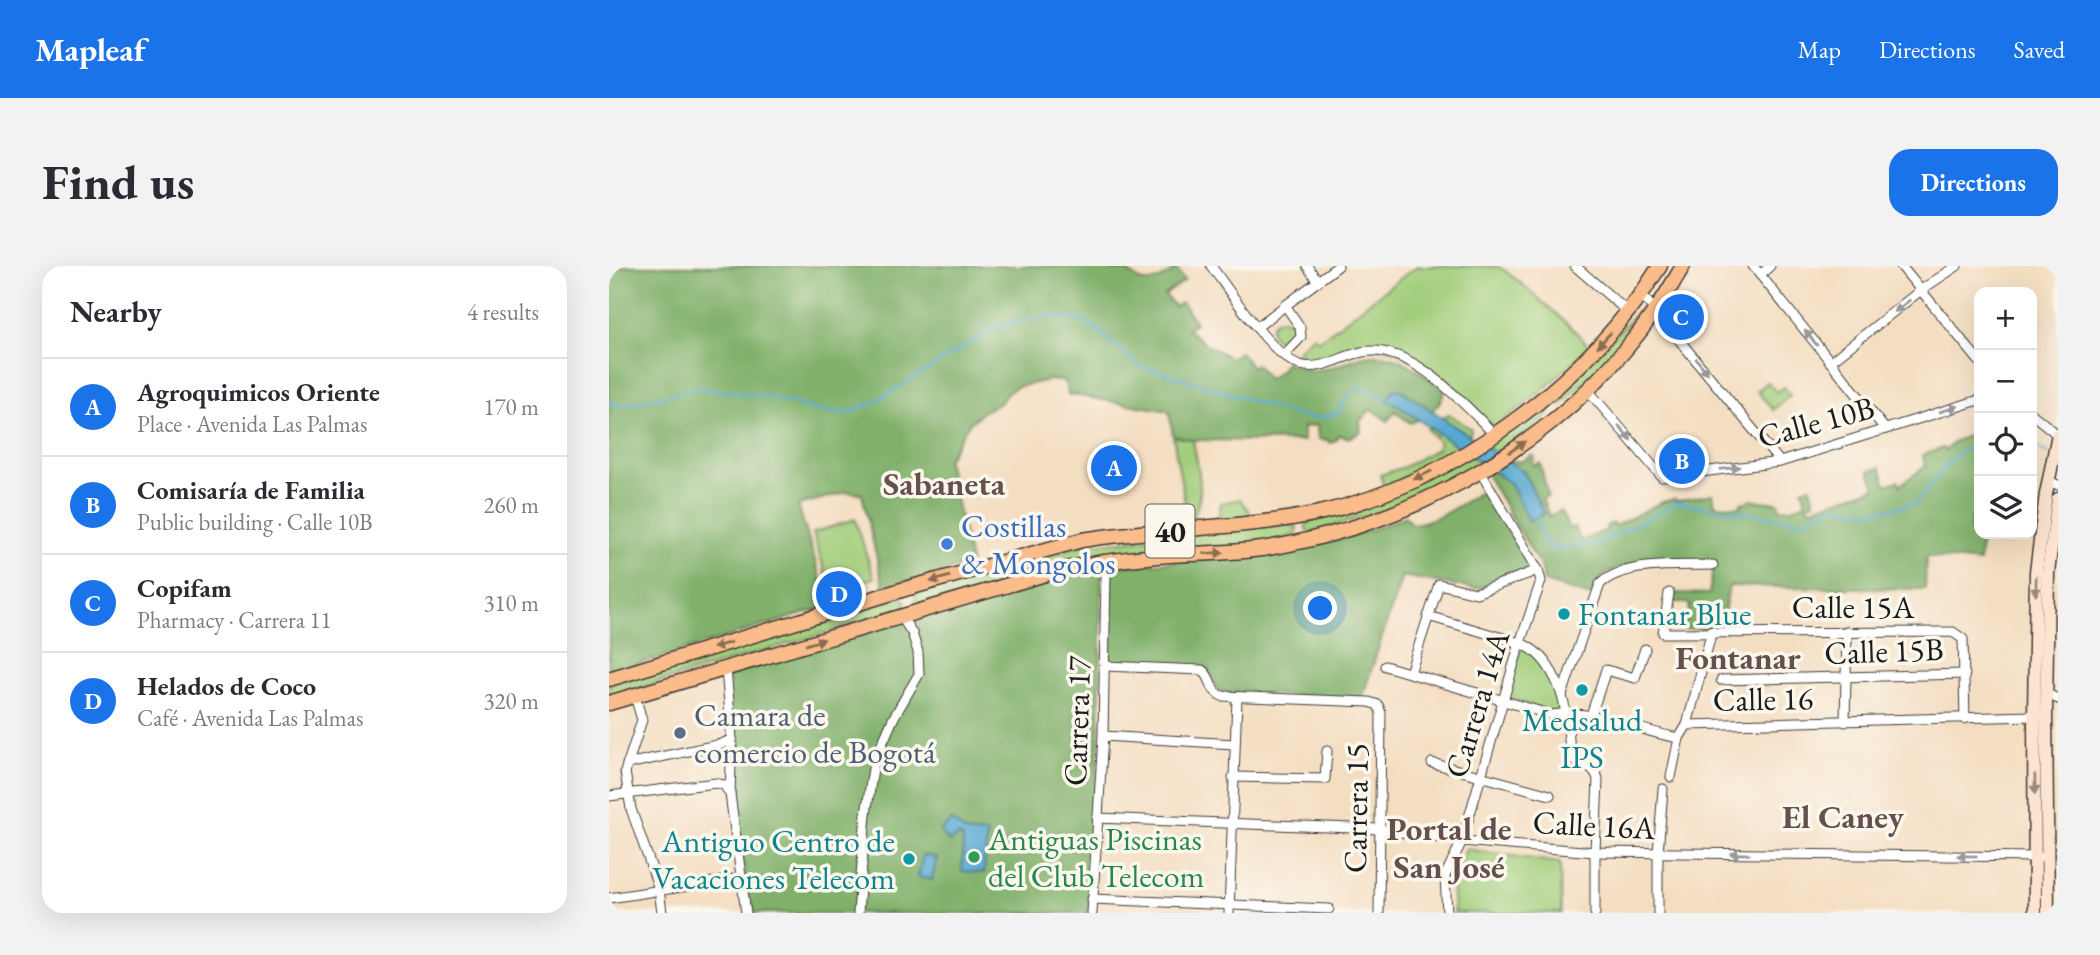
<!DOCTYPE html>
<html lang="en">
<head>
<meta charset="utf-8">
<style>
	:root { --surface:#fff; --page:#f2f2f3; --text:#2b2b33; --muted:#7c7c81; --line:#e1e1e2; --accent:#1a73e8 }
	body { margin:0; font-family:"EB Garamond",serif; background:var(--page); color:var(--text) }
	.controls { position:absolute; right:21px; top:21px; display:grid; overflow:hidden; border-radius:14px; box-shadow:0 7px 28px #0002 }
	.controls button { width:63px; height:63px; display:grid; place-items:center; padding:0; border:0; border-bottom:2px solid var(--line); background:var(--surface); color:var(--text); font:35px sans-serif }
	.you { position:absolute; left:712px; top:343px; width:24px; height:24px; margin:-18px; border:5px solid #fff; border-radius:50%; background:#1a73e8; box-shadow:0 0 0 10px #1a73e833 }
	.badge { display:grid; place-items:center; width:46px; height:46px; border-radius:50%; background:var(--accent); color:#fff; font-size:23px; font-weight:700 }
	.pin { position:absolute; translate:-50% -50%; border:4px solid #fff; box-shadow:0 2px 7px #0006 }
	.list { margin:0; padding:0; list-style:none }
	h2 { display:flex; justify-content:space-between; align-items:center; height:91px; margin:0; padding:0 28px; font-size:30px }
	h2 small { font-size:23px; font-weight:400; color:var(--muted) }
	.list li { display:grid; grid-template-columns:46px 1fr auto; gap:21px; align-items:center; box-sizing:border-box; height:98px; padding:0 28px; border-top:2px solid var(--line) }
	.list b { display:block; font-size:26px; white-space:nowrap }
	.list p { margin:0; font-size:23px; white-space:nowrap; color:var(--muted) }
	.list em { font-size:23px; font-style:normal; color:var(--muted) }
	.icon { flex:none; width:38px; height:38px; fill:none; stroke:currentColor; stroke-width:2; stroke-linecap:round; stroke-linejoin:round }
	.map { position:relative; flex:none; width:1449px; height:647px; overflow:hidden; border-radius:21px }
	header { display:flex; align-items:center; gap:42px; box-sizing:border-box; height:98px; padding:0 35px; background:var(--accent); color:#fff }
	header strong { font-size:33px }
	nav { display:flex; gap:38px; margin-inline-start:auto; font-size:24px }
	.intro { display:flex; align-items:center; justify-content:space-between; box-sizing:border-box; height:168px; padding:0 42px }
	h1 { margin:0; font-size:49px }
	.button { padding:18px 32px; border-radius:21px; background:var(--accent); color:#fff; font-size:24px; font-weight:700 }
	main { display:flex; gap:42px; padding:0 42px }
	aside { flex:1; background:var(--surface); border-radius:21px; box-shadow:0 7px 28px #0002 }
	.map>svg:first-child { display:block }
</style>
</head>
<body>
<header>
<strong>Mapleaf</strong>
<nav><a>Map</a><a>Directions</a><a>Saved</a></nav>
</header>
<div class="intro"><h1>Find us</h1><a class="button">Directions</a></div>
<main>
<aside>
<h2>Nearby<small>4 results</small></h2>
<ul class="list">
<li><span class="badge">A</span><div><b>Agroquimicos Oriente</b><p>Place · Avenida Las Palmas</p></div><em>170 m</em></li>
<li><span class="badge">B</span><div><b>Comisaría de Familia</b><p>Public building · Calle 10B</p></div><em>260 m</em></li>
<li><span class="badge">C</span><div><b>Copifam</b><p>Pharmacy · Carrera 11</p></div><em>310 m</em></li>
<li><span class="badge">D</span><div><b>Helados de Coco</b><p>Café · Avenida Las Palmas</p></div><em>320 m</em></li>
</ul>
</aside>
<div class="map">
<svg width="1449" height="647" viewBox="0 0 1449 647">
	<rect width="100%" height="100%" fill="#fbf7ec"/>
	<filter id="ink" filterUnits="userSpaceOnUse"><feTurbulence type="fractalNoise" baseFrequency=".0143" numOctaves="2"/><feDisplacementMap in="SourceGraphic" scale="14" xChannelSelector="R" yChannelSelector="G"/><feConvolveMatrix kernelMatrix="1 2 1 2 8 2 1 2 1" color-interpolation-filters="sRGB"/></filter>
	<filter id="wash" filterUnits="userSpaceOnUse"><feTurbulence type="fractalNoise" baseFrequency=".00686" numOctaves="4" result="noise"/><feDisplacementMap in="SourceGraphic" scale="28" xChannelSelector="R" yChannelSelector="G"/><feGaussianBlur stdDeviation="1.57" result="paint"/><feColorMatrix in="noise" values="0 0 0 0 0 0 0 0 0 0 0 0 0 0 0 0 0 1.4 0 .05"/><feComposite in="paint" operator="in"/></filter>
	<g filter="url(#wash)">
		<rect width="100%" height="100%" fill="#f4dec2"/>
		<g fill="#a1cd7a" stroke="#5e744b" stroke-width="2">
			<path d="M808,0C823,0 880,0 890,1C903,8 973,69 980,81L933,125L884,162C852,132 801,73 753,82C732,86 712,102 690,93L688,87L689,84L705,70L709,75Z"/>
			<polygon points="1035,39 1039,43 1010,81 953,138 946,136 946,131"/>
			<circle cx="673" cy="64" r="11"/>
			<polygon points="1159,116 1167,126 1175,121 1181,129 1164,144 1148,125"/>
			<polygon points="934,139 941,142 941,148 886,189 876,181"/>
			<path d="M840,148L862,163C860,188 796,211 775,220L771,209L795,201L829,182L830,176L818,163Z"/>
			<path d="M564,170L584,174C588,199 600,235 579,255Z"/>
			<polygon points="862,190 872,197 791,240 701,267 697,264 697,259 701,255"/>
			<polygon points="631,233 644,251 609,254 612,237"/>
			<polygon points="246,253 265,312 222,325 204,267"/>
			<polygon points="679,258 688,261 687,269 654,278 572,283 319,336 311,338 306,334 307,327 474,279"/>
			<polygon points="289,332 293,332 297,336 293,344 0,431 0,419"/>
			<polygon points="912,380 932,393 949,427 954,445 944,447 898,432"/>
			<polygon points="857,583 951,597 952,647 845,647 843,613"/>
		</g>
		<g fill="#80b06a" stroke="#4e6643" stroke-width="2">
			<path d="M0,0H498L504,4C533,0 522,34 567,3L576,14L556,29L566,41L572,36L578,42L577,44L587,56L578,63L599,80L622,92L631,86L643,101L647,98L659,113L672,104L676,96C687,99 694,105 707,104C738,103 753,78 791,94C807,101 822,115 836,125C831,141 816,153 801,157L786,145L779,155L762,143L751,155L752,166L741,172L729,169L726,175L721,177L719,174L709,173L708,159L694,161L695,175L584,174L564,170L560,145L459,128L455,115L439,114L408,121L399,126L391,137L373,146L359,159L338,194L362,298L275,323L253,228L238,226L189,239L220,340L0,407Z"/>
			<path d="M1370,165V218L1367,235L1370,236L1369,253L1363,252L1361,265L1369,267L1370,259V268H1373L1370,296L1317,290L1316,323L1120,320L1112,362L1058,363L1059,353L1078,355L1081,338L1063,335V327L1100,328L1105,296C1078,296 1018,294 997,308C988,314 986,321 983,330L935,316L933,303L877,208L903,194L911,196L924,189L926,193L923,196L926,200L931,197L939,230L933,233L940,250L952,245L960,263L965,261L972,275L998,264L997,260L1004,257L1006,260L1053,236L1066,233L1067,235L1104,228L1106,239L1132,241V237L1143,234L1170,237V242L1182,243L1197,237L1193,223L1201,221L1206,236L1199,238L1201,243L1266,222L1260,205L1271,202L1277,219L1289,215L1291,219L1317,200L1313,189L1334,182L1336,185L1346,175Z"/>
			<path d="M877,223L924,302L867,323L793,310L753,432L614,426C602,421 606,407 595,401L500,397L501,308L506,301C604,290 705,293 796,250L802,258C828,257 855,235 877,223Z"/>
			<polygon points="491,303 493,307 490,470 479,647 141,647 125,525 120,408 443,312"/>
		</g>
		<g fill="#56a9d1" stroke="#396276" stroke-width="2">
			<polygon points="785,123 792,124 915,206 935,248 920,255 902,218 784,136 777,135"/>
			<polygon points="343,555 356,566 378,568 375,607 353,605 354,573 350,570 340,576 331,565"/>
			<polygon points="314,589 328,592 323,614 309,611"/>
		</g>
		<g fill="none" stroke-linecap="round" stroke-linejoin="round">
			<g stroke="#56a9d1" stroke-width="2.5">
				<polyline points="0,136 11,140 89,122 162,131 212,145 238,147 266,136 385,62 435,49 477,55 529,99 685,148 707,152 728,148 739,129 751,122 781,134"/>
				<polyline points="1423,179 1439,187"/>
				<polyline points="927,250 933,271 946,284 993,276 1068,237 1194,255 1223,240 1262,246 1306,238 1346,190 1370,175"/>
			</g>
		</g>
	</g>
	<g filter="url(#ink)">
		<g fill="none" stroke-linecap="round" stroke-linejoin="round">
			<defs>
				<g id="minor">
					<path d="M602,0C621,25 662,90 691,99C713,105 732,90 753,86C801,76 854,137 885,168"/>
					<polyline points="698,0 709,15"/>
					<polyline points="966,0 1019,46"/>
					<polyline points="1144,0 1276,163"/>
					<polyline points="1292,0 1370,95"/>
					<polyline points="1151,9 1161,0"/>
					<polyline points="1033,29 1171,196"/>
					<polyline points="648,61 729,0"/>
					<polyline points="675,89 692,71 691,61 676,39"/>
					<polyline points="1221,96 1312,24 1348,0"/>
					<polyline points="978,123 1053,211 1171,196 1370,134"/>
					<polyline points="1423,148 1449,169"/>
					<polyline points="1440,215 1449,219"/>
					<polyline points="1060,327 1054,367 1344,366 1354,373 1356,453"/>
					<path d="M819,350L911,377C938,387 953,420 957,448C960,462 959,477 963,492C973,501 985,498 989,513L986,586V647"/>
					<path d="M496,400L593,404C604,411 599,424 613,430L760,436L769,439L772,447L770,647"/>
					<path d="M776,400L943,449C987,442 1028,465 1070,472L1078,459L1425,450"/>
					<polyline points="801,407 830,318 867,327 929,304"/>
					<polyline points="1112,414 1356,408"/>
					<polyline points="1438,428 1449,433"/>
					<path d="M953,429L991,318C1016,295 1071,300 1104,299"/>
					<polyline points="26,430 33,454 16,506 22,543 50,623 53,647"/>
					<polyline points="982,449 997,404 1026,412 1036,383"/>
					<polyline points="1236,456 1238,365"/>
					<polyline points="1078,459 1103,365"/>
					<polyline points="494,470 625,478"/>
					<polyline points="823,497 941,529"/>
					<polyline points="18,498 113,478 123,473 117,403"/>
					<polyline points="624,511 716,513 718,485"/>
					<polyline points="1062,511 1070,472"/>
					<polyline points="121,528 123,473"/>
					<polyline points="0,530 107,517 115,519 121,528 137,647"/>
					<polyline points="488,552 770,563 853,575 986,586 1430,591"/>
					<polyline points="0,632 132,612"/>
					<polyline points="483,633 720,643"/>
					<polyline points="249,647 257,548 265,496 285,451 310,408 309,386 303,367 292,350"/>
					<polyline points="483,647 494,470 497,307 505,295"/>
					<polyline points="620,647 628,432"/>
					<polyline points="838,647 836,610 853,575 911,377 932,315 929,304 871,205"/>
					<polyline points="1049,647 1049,587 1054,523"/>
				</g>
				<g id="secondary">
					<polyline points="1426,647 1425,450 1427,306 1437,228 1449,168"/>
					<polyline points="1439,647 1437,447 1439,306 1449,233"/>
				</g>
				<g id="primary">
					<path d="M0,413L296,323L473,274C551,261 632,264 710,247C846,217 978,116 1051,0"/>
					<path d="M0,437L443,306C477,298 512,293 548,290C584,287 622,288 659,282C812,256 956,174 1046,45C1056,31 1065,15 1074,0"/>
				</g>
			</defs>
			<use href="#minor" stroke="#3c3935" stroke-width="11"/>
			<use href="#secondary" stroke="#3c3935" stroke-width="15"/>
			<use href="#primary" stroke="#3c3935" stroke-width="17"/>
			<use href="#minor" stroke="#fff" stroke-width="9"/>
			<use href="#secondary" stroke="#fde4d0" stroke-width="12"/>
			<use href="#primary" stroke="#f9bc8a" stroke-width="14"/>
		</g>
		<defs><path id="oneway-solid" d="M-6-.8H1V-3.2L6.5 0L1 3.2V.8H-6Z" transform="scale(1.75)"/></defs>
		<g fill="#999">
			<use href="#oneway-solid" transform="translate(1293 40) rotate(142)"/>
			<use href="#oneway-solid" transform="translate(1202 72) rotate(-129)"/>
			<use href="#oneway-solid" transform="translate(1093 100) rotate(51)"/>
			<use href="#oneway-solid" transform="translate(1340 143) rotate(-17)"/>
			<use href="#oneway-solid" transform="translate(1016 167) rotate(50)"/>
			<use href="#oneway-solid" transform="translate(1121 202) rotate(-7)"/>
			<use href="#oneway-solid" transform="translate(1131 588) rotate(-179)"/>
			<use href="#oneway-solid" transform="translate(1358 590) rotate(-179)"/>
		</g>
		<g fill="#8a6c53">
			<use href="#oneway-solid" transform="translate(995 74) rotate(133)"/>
			<use href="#oneway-solid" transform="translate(908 181) rotate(-35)"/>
			<use href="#oneway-solid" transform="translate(814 209) rotate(155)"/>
			<use href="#oneway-solid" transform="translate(605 287) rotate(-3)"/>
			<use href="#oneway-solid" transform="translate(331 313) rotate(164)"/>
			<use href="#oneway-solid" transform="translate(206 376) rotate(-17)"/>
			<use href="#oneway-solid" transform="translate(113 379) rotate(163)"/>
		</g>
		<g fill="#988a7f">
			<use href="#oneway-solid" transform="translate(1427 320) rotate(91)"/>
			<use href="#oneway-solid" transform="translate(1426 518) rotate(89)"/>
		</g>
	</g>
	<circle fill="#3f7fe0" stroke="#fbf7ec" stroke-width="2.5" cx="338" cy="278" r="7"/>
	<g fill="#0f9aa8" stroke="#fbf7ec" stroke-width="2.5">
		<circle cx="955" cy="348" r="7"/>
		<circle cx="973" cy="424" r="7"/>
		<circle cx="300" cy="593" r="7"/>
	</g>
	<circle fill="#5c6f8a" stroke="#fbf7ec" stroke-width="2.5" cx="71" cy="467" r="7"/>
	<circle fill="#2e9e5b" stroke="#fbf7ec" stroke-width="2.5" cx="365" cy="591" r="7"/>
	<g text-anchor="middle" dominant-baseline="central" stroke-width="7" stroke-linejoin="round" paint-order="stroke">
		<rect fill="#fbf7ec" stroke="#5f5e5a" stroke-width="2" x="536.5" y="238.5" width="49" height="53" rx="5"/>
		<g font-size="30" font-weight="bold" fill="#1c1c1c">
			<text x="561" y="265">40</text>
		</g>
		<g font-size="32" fill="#1c1c1c" stroke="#fbf7ec">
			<text transform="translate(1207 156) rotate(-15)">Calle 10B</text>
			<text x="1244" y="341">Calle 15A</text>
			<text transform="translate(1275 385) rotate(-2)">Calle 15B</text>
			<text transform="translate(1154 433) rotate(-1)">Calle 16</text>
			<text transform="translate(868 438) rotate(-73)">Carrera 14A</text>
			<text transform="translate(468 455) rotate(-88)">Carrera 17</text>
			<text transform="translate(747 542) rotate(-89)">Carrera 15</text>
			<text transform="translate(985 559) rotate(3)">Calle 16A</text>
		</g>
		<g font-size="32" fill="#366cbe" stroke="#fbf7ec" text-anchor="start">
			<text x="352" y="260">Costillas<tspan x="352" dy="37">&amp; Mongolos</tspan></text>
		</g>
		<g font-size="32" fill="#0d838f" stroke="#fbf7ec" text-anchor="start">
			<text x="969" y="348">Fontanar Blue</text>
			<text x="973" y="454" text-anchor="middle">Medsalud<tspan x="973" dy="37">IPS</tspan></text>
			<text x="286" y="575" text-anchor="end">Antiguo Centro de<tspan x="286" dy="37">Vacaciones Telecom</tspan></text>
		</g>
		<g font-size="32" fill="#4e5e75" stroke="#fbf7ec" text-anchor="start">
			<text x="85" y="449">Camara de<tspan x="85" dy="37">comercio de Bogotá</tspan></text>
		</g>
		<g font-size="32" fill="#27864d" stroke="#fbf7ec" text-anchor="start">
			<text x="379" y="573">Antiguas Piscinas<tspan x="379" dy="37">del Club Telecom</tspan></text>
		</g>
		<g font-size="33" font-weight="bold" fill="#64504c" stroke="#fbf7ec">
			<text x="335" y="217">Sabaneta</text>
			<text x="1129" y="391">Fontanar</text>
			<text x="1234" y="550">El Caney</text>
			<text x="840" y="562">Portal de<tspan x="840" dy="38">San José</tspan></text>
		</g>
	</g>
</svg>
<div class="controls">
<button>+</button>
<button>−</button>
<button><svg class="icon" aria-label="locate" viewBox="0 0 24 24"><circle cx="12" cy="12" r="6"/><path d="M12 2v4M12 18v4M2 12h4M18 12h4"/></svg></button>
<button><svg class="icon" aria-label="layers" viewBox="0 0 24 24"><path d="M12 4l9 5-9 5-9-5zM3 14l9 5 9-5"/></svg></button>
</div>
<div class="you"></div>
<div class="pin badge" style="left:505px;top:202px">A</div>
<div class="pin badge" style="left:1073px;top:195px">B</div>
<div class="pin badge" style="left:1072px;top:51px">C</div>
<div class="pin badge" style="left:230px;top:328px">D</div>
</div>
</main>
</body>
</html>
